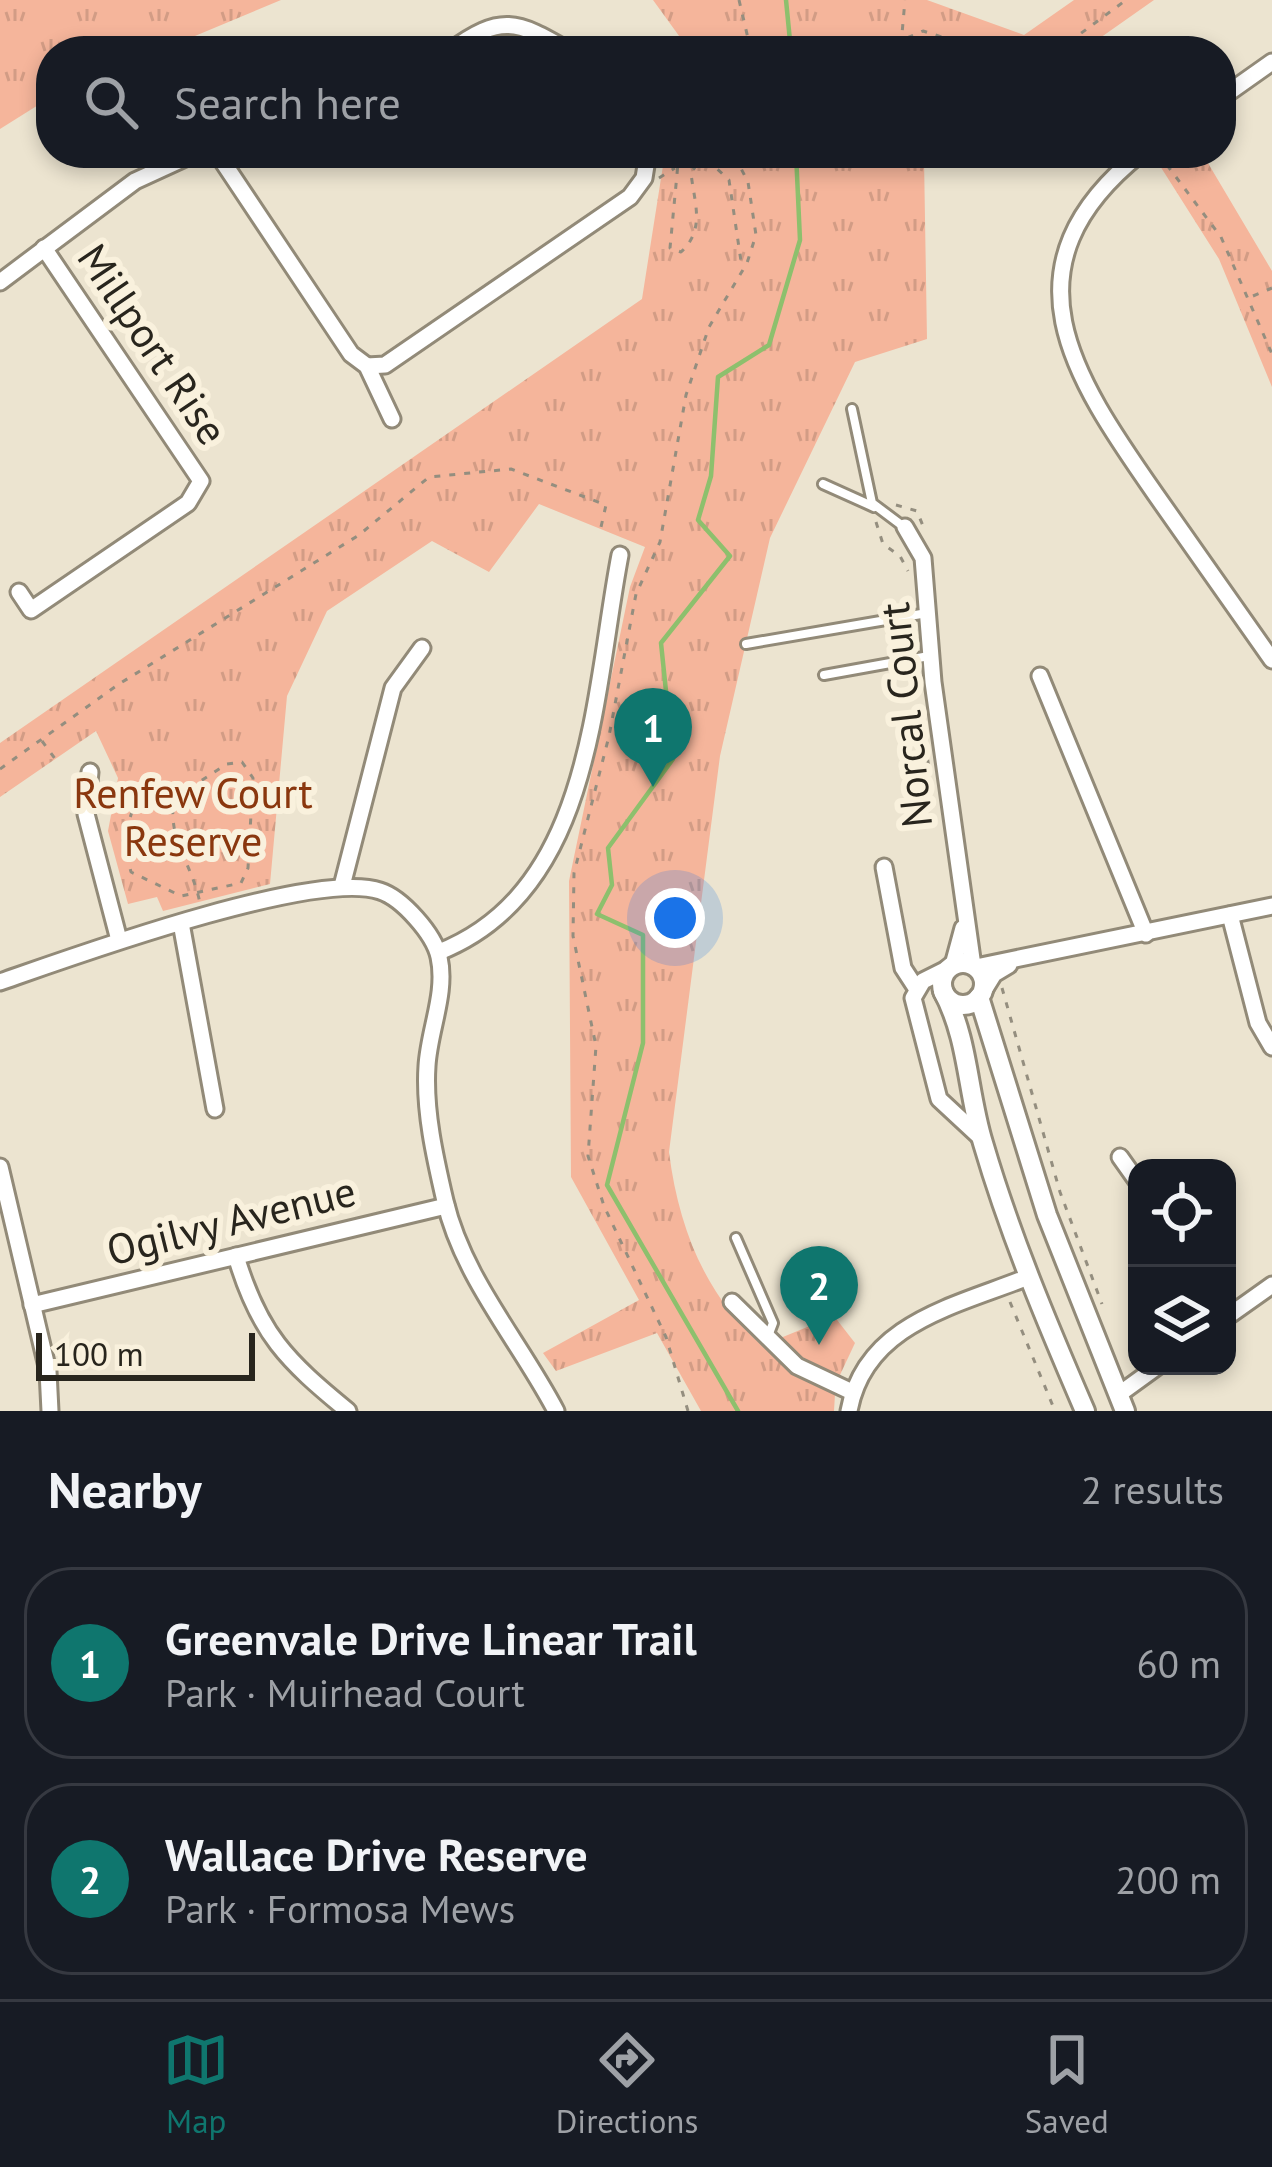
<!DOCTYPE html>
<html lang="en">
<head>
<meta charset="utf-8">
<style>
	:root { --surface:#171b24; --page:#20242c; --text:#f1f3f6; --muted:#9ea1a6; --line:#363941; --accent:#0f766e }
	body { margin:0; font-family:"PT Sans",sans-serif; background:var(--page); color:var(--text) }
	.controls { position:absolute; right:36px; bottom:36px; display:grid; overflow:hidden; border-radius:24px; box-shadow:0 6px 18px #0003 }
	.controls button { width:108px; height:108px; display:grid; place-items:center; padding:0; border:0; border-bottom:3px solid var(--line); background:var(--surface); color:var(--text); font:60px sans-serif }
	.scale { position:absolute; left:36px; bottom:30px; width:219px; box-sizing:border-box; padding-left:12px; border:6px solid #28251d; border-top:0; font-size:33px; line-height:42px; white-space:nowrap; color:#28251d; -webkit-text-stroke:9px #f9f1dd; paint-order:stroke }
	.you { position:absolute; left:675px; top:918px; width:42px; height:42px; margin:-30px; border:9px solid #fff; border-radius:50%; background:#1a73e8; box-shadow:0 0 0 18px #1a73e833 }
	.badge { display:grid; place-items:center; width:78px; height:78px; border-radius:50%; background:var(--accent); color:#fff; font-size:39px; font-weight:700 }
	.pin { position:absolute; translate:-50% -99px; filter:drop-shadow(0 3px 6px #0008) }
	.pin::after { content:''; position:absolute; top:63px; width:42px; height:36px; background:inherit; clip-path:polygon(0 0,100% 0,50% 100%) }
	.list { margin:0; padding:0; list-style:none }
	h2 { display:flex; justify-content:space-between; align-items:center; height:156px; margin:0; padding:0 48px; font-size:51px }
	h2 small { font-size:39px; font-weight:400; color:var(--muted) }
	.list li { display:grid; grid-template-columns:78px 1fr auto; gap:36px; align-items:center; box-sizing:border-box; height:192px; margin:0 24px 24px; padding:0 24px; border:3px solid var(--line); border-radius:48px }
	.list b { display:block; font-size:45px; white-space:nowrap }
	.list p { margin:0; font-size:39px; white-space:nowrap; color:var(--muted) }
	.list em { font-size:39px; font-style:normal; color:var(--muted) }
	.icon { flex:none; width:66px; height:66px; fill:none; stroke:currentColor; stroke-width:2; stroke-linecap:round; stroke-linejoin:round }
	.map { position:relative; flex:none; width:1272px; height:1411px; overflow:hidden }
	.search { position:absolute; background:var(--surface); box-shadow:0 6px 18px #0003; left:36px; right:36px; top:36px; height:132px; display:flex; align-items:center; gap:30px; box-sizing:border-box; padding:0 42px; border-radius:48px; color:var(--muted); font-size:45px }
	.sheet { height:588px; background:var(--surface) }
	nav { display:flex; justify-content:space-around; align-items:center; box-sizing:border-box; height:168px; border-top:3px solid var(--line); background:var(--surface); font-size:33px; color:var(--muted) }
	nav a { display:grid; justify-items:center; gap:6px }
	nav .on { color:var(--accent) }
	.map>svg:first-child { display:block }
</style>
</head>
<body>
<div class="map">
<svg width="1272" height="1411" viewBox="0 0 1272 1411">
	<defs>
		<pattern id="grass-tufts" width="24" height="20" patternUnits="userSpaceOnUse" patternTransform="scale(3)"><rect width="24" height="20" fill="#f5b59b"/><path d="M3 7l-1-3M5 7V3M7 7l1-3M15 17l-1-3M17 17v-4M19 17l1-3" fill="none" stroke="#d29c85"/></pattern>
	</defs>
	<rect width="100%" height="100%" fill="#ece4d0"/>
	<g fill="url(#grass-tufts)">
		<polygon points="0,0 281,0 159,51 51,51 51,97 0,129"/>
		<polygon points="653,0 927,0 1024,35 1074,0 1154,0 1090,45 1095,51 681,51 682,40"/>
		<path d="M665,153H930L924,158L927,339L855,362L770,538L720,756L669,1152C683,1264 733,1344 835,1394L834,1411H701L657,1333L556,1371L543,1353L639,1300L571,1177L569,881L630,587L645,547L539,504L489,572L432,541L327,611L287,696L270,884L163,911L157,897L128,904L108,831L118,778L96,731L0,797V743L642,299Z"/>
		<polygon points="1162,153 1202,153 1272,271 1272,387 1219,259 1155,158"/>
		<polygon points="834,1316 855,1343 839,1377 804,1362 778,1339"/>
	</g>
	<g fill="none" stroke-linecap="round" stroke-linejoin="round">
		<g stroke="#8dc06d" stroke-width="4.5">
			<polyline points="786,0 791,51"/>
			<polyline points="738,1411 607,1185 643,1043 643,935 597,914 612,885 608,848 673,759 661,643 730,556 698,520 711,476 718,377 769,345 800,240 796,153"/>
		</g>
		<defs>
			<g id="service">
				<polyline points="852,409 872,503 904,527"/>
				<polyline points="823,484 874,507"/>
				<polyline points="746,644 927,613"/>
				<polyline points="824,675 929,656"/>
				<polyline points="736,1238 773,1323 768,1336"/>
			</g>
			<g id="minor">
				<path d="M450,51C501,14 516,20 569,51"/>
				<polyline points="1221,98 1272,62"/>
				<polyline points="217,153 351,354 367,366 392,419"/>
				<path d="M1141,153C998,267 1073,376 1156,495C1195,550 1233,605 1272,660"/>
				<polyline points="0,282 135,181 196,153"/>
				<polyline points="367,366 385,365 630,197 644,178 648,153"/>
				<polyline points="905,527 923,558 933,682 973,966"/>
				<polyline points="19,592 31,610 188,503 201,481 44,248"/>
				<polyline points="1040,676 1146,934"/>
				<polyline points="90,772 86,814 119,940"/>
				<polyline points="884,867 903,968 916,988"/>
				<polyline points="342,886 393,688 422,648"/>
				<polyline points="1230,915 1258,1023 1272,1047"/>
				<polyline points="181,923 215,1109"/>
				<path d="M439,952C593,891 593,696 620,555"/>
				<polyline points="953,965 963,928"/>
				<polyline points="976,967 1272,906"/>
				<polyline points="947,969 923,981 913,998 939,1099 981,1138"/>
				<path d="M0,982C72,957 314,869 380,891C402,898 434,934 439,957C447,993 429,1030 427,1066C424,1110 435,1158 445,1201C463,1278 520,1342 556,1411"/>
				<polyline points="981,995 994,974 1009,965"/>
				<polyline points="1120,1157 1137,1181"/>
				<polyline points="0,1167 48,1371 50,1411"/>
				<path d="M236,1256C259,1334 287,1361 348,1411"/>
				<polyline points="732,1302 797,1366 852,1392"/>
				<polyline points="32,1305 446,1206"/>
				<polyline points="1227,1317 1272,1285"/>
				<polyline points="1118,1395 1158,1366"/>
				<path d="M849,1411C865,1323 956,1306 1028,1277"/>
			</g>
			<g id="tertiary">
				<circle cx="963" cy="984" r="21"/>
				<path d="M943,991C969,1040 967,1091 983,1143C1010,1235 1047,1323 1085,1411"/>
				<polyline points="979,997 1047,1215 1125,1411"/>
			</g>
		</defs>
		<use href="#service" stroke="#928a78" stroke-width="14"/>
		<use href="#minor" stroke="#928a78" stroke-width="21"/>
		<use href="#tertiary" stroke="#928a78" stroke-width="24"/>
		<g stroke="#948e7f" stroke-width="3" stroke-dasharray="6 9" stroke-linecap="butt">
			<polyline points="739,0 751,51"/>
			<polyline points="901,45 905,0"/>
			<polyline points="901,51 907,38 923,31 986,51"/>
			<polyline points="1057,51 1126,0"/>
			<path d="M679,153L670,248L681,252C706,229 694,202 691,173L698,163L712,164L729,180L742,268"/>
			<polyline points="1158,153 1221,237 1272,354"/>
			<polyline points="659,178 675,168"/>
			<polyline points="1253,296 1272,288"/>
			<polyline points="896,505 917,511 925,531"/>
			<polyline points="876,522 883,544 900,556 908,571"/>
			<polyline points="923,730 929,768"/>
			<polyline points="42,741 56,760"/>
			<polygon points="242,762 253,778 248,868 241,883 181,896 131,872 123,840 137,796 188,789 227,764"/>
			<polyline points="0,769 119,684 359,535 429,477 511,469 606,505 601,527"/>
			<path d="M174,793C167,843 190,857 200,903"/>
			<polyline points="1002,988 1060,1192 1102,1304"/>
			<polyline points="1010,1302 1055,1411"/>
			<polyline points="688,1411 666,1337 604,1206 588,1156 596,1046 573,936 574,873 609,736 636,594 660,542 686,395 709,327 747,263 756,235 748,182 733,153"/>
		</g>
		<use href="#service" stroke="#fff" stroke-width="8"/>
		<use href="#minor" stroke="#fff" stroke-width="15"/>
		<use href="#tertiary" stroke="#fff" stroke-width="18"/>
	</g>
	<g text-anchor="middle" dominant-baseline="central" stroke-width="12" stroke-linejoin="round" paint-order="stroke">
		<g font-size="42" fill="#28251d" stroke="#f9f1dd">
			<text transform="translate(153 344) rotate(56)">Millport Rise</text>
			<text transform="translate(905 715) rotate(-96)">Norcal Court</text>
			<text transform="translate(231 1220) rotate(-14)">Ogilvy Avenue</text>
		</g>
		<g font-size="42" fill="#8a370e" stroke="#f9f1dd">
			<text x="193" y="792">Renfew Court<tspan x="193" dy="48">Reserve</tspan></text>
		</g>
	</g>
</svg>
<div class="controls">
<button><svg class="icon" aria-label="locate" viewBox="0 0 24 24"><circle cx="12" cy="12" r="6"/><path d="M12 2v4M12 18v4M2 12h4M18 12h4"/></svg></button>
<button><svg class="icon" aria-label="layers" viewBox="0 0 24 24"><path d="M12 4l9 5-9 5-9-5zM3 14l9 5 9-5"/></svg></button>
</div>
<div class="scale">100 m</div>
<div class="you"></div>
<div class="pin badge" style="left:653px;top:787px">1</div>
<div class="pin badge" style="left:819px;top:1345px">2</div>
<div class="search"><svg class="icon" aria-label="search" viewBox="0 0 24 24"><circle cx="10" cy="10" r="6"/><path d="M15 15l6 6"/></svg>Search here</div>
</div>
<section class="sheet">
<h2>Nearby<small>2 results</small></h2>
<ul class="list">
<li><span class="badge">1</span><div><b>Greenvale Drive Linear Trail</b><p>Park · Muirhead Court</p></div><em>60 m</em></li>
<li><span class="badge">2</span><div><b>Wallace Drive Reserve</b><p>Park · Formosa Mews</p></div><em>200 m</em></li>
</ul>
</section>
<nav>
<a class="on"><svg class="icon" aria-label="map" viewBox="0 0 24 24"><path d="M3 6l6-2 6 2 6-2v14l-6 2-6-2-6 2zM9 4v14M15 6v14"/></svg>Map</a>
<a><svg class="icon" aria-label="directions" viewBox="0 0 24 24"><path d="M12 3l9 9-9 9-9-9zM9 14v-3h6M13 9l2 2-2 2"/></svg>Directions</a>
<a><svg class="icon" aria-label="saved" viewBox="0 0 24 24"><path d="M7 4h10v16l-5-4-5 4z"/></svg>Saved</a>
</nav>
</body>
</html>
